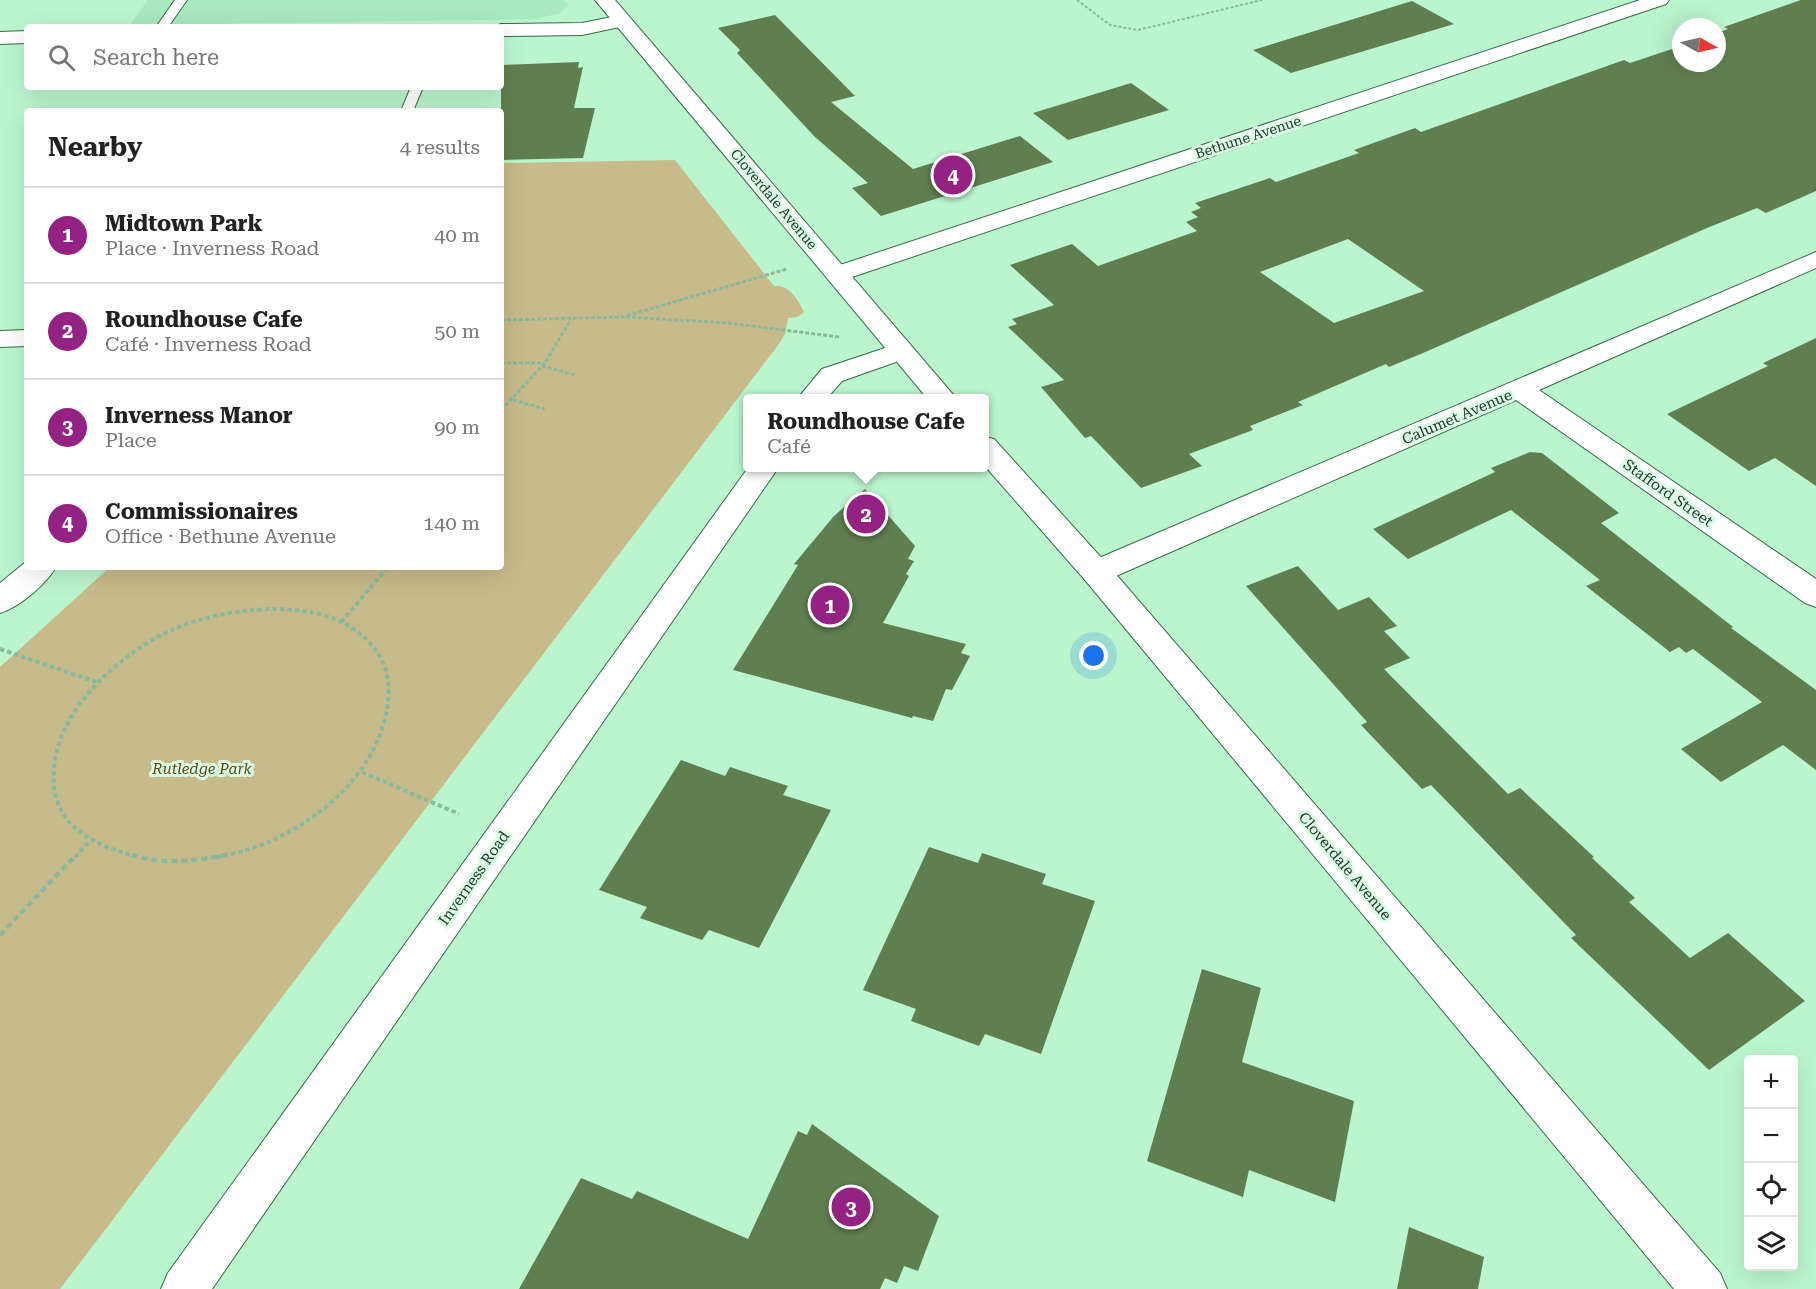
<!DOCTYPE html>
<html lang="en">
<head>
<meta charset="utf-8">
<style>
	:root { --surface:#fff; --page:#f6f6f6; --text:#222; --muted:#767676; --line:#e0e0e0; --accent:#932282 }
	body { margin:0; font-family:"Roboto Serif",serif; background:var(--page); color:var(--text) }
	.controls { position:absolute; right:18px; bottom:18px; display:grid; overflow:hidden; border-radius:6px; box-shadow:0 6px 24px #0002 }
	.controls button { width:54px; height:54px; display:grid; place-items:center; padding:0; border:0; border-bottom:2px solid var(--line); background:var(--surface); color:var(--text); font:30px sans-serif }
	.compass { position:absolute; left:1672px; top:18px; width:54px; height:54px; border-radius:50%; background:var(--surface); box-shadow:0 6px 24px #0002; rotate:98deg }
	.you { position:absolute; left:1094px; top:656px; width:21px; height:21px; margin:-15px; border:4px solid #fff; border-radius:50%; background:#1a73e8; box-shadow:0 0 0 9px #1a73e833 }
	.badge { display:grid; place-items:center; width:39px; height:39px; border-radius:50%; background:var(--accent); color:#fff; font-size:20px; font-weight:700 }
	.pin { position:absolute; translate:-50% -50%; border:3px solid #fff; box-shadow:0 2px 6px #0006 }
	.popup { position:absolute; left:743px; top:394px; width:246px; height:78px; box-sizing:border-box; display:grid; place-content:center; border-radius:6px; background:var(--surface); filter:drop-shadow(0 2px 4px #0005); font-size:20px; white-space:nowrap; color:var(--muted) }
	.popup b { font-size:22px; color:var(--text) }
	.popup::after { content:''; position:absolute; left:50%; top:100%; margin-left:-12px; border:12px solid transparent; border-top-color:var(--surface) }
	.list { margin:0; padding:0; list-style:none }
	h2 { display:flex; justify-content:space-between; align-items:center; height:78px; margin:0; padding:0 24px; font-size:26px }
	h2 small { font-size:20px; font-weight:400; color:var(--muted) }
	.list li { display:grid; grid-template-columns:39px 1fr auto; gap:18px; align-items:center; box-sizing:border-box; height:96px; padding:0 24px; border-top:2px solid var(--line) }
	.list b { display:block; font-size:22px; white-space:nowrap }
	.list p { margin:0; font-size:20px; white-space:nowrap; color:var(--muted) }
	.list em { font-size:20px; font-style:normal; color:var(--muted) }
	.icon { flex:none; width:33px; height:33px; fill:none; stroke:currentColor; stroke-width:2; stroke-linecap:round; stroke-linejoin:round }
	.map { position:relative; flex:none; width:1816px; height:1289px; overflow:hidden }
	.search { position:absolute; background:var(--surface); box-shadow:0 6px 24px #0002; left:24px; top:24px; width:480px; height:66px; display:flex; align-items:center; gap:15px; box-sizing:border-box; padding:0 21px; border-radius:6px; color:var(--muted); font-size:22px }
	.panel { position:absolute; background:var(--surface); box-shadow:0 6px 24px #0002; left:24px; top:108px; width:480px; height:462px; border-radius:6px }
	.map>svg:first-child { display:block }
</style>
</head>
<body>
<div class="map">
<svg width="1816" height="1289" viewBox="0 0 1816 1289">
	<rect width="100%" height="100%" fill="#bbf5ce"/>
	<polygon fill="#a9e9bf" points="148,0 564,0 568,5 560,13 536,19 130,25"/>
	<path fill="#c8bb8b" d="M675,160L774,286C789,284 798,300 804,312L798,317L788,318L785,334L779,344L60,1289H0V667L110,567H501V163Z"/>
	<g fill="#607f50" fill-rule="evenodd">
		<path d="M1801,0H1816V191L1766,213L1757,208L1707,228L1423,353L1389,367L1386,364L1298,402L1303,405L1250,426L1253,430L1189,454L1202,466L1141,488L1091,436L1085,438L1041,387L1064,380L1008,327L1017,324L1012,319L1054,305L1010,265L1072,244L1098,266L1197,231L1186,222L1198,217L1191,212L1201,208L1195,203L1270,178L1276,182L1359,153L1354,150L1415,128L1421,132L1624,60L1630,63L1681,46V63H1717V33L1728,29L1724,27ZM1348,239L1424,291L1334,323L1260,272Z"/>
		<polygon points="1412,1 1454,24 1291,73 1253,50"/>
		<polygon points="775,15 855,96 831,102 913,169 1020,136 1053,162 881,216 852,188 868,183 815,137 737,53 740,50 718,28"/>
		<polygon points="579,62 578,68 583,67 574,108 595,108 583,158 501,160 501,65"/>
		<polygon points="1131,83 1169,110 1068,140 1033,113"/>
		<polygon points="1816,338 1816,486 1775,458 1749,471 1667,414 1768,366 1763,363"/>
		<polygon points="1530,452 1542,453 1619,513 1601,523 1733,627 1731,628 1816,690 1816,770 1783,745 1721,782 1681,749 1762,702 1693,649 1686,653 1679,647 1670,652 1586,586 1600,580 1511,510 1408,559 1373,529 1495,472 1491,468"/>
		<polygon points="865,489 915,546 908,559 914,561 906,574 909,576 883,623 966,644 961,653 970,656 952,690 946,689 933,721 913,716 912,718 733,670 798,565 794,564 834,516"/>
		<polygon points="1298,566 1338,610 1369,597 1397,626 1384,631 1410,658 1384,669 1508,794 1520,788 1594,857 1592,858 1635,898 1629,902 1690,958 1728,933 1805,1001 1709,1070 1571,938 1576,935 1431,785 1422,789 1361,725 1367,722 1246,586"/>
		<polygon points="681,760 725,776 730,767 788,786 783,795 831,810 759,948 709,930 702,940 640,918 647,907 599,890"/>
		<polygon points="929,847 978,863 982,853 1046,874 1042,884 1095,901 1041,1054 985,1034 979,1046 911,1021 916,1009 863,990"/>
		<polygon points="1202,969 1261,988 1242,1062 1354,1101 1335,1202 1249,1170 1243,1197 1147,1161"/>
		<polygon points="812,1124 939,1216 918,1271 904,1266 897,1283 885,1278 880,1289 519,1289 581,1178 632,1199 637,1191 748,1239 798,1131 807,1135"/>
		<polygon points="1409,1227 1484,1257 1478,1289 1397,1289"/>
	</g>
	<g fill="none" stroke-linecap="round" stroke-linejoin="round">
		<defs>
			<g id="lane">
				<polygon points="175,0 187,0 168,27 156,27"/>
				<polygon points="411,87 423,87 413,111 401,111"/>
			</g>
			<g id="street">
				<polygon points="1640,0 1669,0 1666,4 846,279 837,282 828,279 824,274 828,269"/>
				<polygon points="622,15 629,17 632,21 629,25 582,35 501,36 501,27 493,27 501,24 582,23"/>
				<polygon points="27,31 27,43 0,44 0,32"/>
				<polygon points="1816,252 1816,268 1539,390 1816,579 1816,607 1805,603 1516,400 1107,580 1096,583 1085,580 1080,572 1085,564"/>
				<polygon points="27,330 27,346 0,347 0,331"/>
				<polygon points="900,343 910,345 913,351 910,357 842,381 827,398 798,398 822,369"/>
				<polygon points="748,468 778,468 212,1289 161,1289 168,1273"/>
				<path d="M27,561V567H56C45,585 20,607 0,613V583Z"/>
			</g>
			<g id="secondary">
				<polygon points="595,0 615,0 956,398 927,398"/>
				<polygon points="984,437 994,439 1107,564 1720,1273 1727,1289 1674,1289 1085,580 984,465"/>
			</g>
		</defs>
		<use href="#lane" stroke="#366b4a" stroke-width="2"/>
		<use href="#street" stroke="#366b4a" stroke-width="2"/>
		<use href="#secondary" stroke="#366b4a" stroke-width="2"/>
		<polyline stroke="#8ab99a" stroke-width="2" stroke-dasharray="3 2" stroke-linecap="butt" points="1077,0 1110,25 1138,30 1262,0"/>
		<g stroke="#8ab99a" stroke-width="3" stroke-dasharray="4 2" stroke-linecap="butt">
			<polyline points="626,317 728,323 839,337"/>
			<polyline points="501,320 622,317 787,269"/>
			<polyline points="501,363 544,363"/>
			<polyline points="542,366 575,375"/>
			<polyline points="513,400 545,409"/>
			<polyline points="501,410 545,363 571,319"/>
		</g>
		<g stroke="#8ab99a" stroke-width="4" stroke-dasharray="4.5 3" stroke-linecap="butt">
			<polyline points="341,622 388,567"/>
			<polyline points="0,649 96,682"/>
			<polyline points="362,772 459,814"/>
			<polyline points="75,857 89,842"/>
			<path d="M137,857C113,850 92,843 73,826C62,817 55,799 54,786C49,727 94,679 141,647C181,620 230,609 278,609C305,610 333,614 355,630C383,650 393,676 387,709C374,786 292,845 217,857"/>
		</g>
		<g stroke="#8ab99a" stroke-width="4.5" stroke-dasharray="6 4" stroke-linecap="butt">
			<path d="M132,855C164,865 194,861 226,855"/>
			<polyline points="0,935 76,855"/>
		</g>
		<use href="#lane" fill="#fff" fill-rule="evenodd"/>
		<use href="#street" fill="#fff" fill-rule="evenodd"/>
		<use href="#secondary" fill="#fff" fill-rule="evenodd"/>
	</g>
	<g text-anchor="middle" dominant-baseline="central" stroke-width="6" stroke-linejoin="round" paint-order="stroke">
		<g font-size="14" fill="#1e3527" stroke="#dafce4">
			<text transform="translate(1248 137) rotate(-18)">Bethune Avenue</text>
			<text transform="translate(774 199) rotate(50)">Cloverdale Avenue</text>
		</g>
		<g font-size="15" fill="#1e3527" stroke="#dafce4">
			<text transform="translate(1457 417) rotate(-23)">Calumet Avenue</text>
			<text transform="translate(1668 493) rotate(35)">Stafford Street</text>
			<text transform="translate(1345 866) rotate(50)">Cloverdale Avenue</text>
			<text transform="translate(474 878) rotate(-55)">Inverness Road</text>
		</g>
		<g font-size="15" font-style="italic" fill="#584a13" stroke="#dafce4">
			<text x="202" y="769">Rutledge Park</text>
		</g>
	</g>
</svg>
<div class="controls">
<button>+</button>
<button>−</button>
<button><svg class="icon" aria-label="locate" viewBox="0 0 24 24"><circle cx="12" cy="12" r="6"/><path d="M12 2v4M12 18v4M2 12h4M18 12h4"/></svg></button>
<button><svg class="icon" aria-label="layers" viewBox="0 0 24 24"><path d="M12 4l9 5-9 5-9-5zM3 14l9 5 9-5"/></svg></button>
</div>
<svg class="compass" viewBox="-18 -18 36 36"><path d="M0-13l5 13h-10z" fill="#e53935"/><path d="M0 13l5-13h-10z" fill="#767676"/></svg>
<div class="you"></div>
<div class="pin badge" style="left:830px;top:605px">1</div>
<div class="pin badge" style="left:866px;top:514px">2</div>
<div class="popup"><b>Roundhouse Cafe</b>Café</div>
<div class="pin badge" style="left:851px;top:1207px">3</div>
<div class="pin badge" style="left:953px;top:175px">4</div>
<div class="search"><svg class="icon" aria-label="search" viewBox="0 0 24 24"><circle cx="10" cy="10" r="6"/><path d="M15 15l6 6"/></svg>Search here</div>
<section class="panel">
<h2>Nearby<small>4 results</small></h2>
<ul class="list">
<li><span class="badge">1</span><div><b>Midtown Park</b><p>Place · Inverness Road</p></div><em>40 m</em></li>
<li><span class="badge">2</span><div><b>Roundhouse Cafe</b><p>Café · Inverness Road</p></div><em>50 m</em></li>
<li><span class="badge">3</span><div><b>Inverness Manor</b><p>Place</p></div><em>90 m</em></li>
<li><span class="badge">4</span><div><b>Commissionaires</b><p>Office · Bethune Avenue</p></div><em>140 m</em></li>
</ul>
</section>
</div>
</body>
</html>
